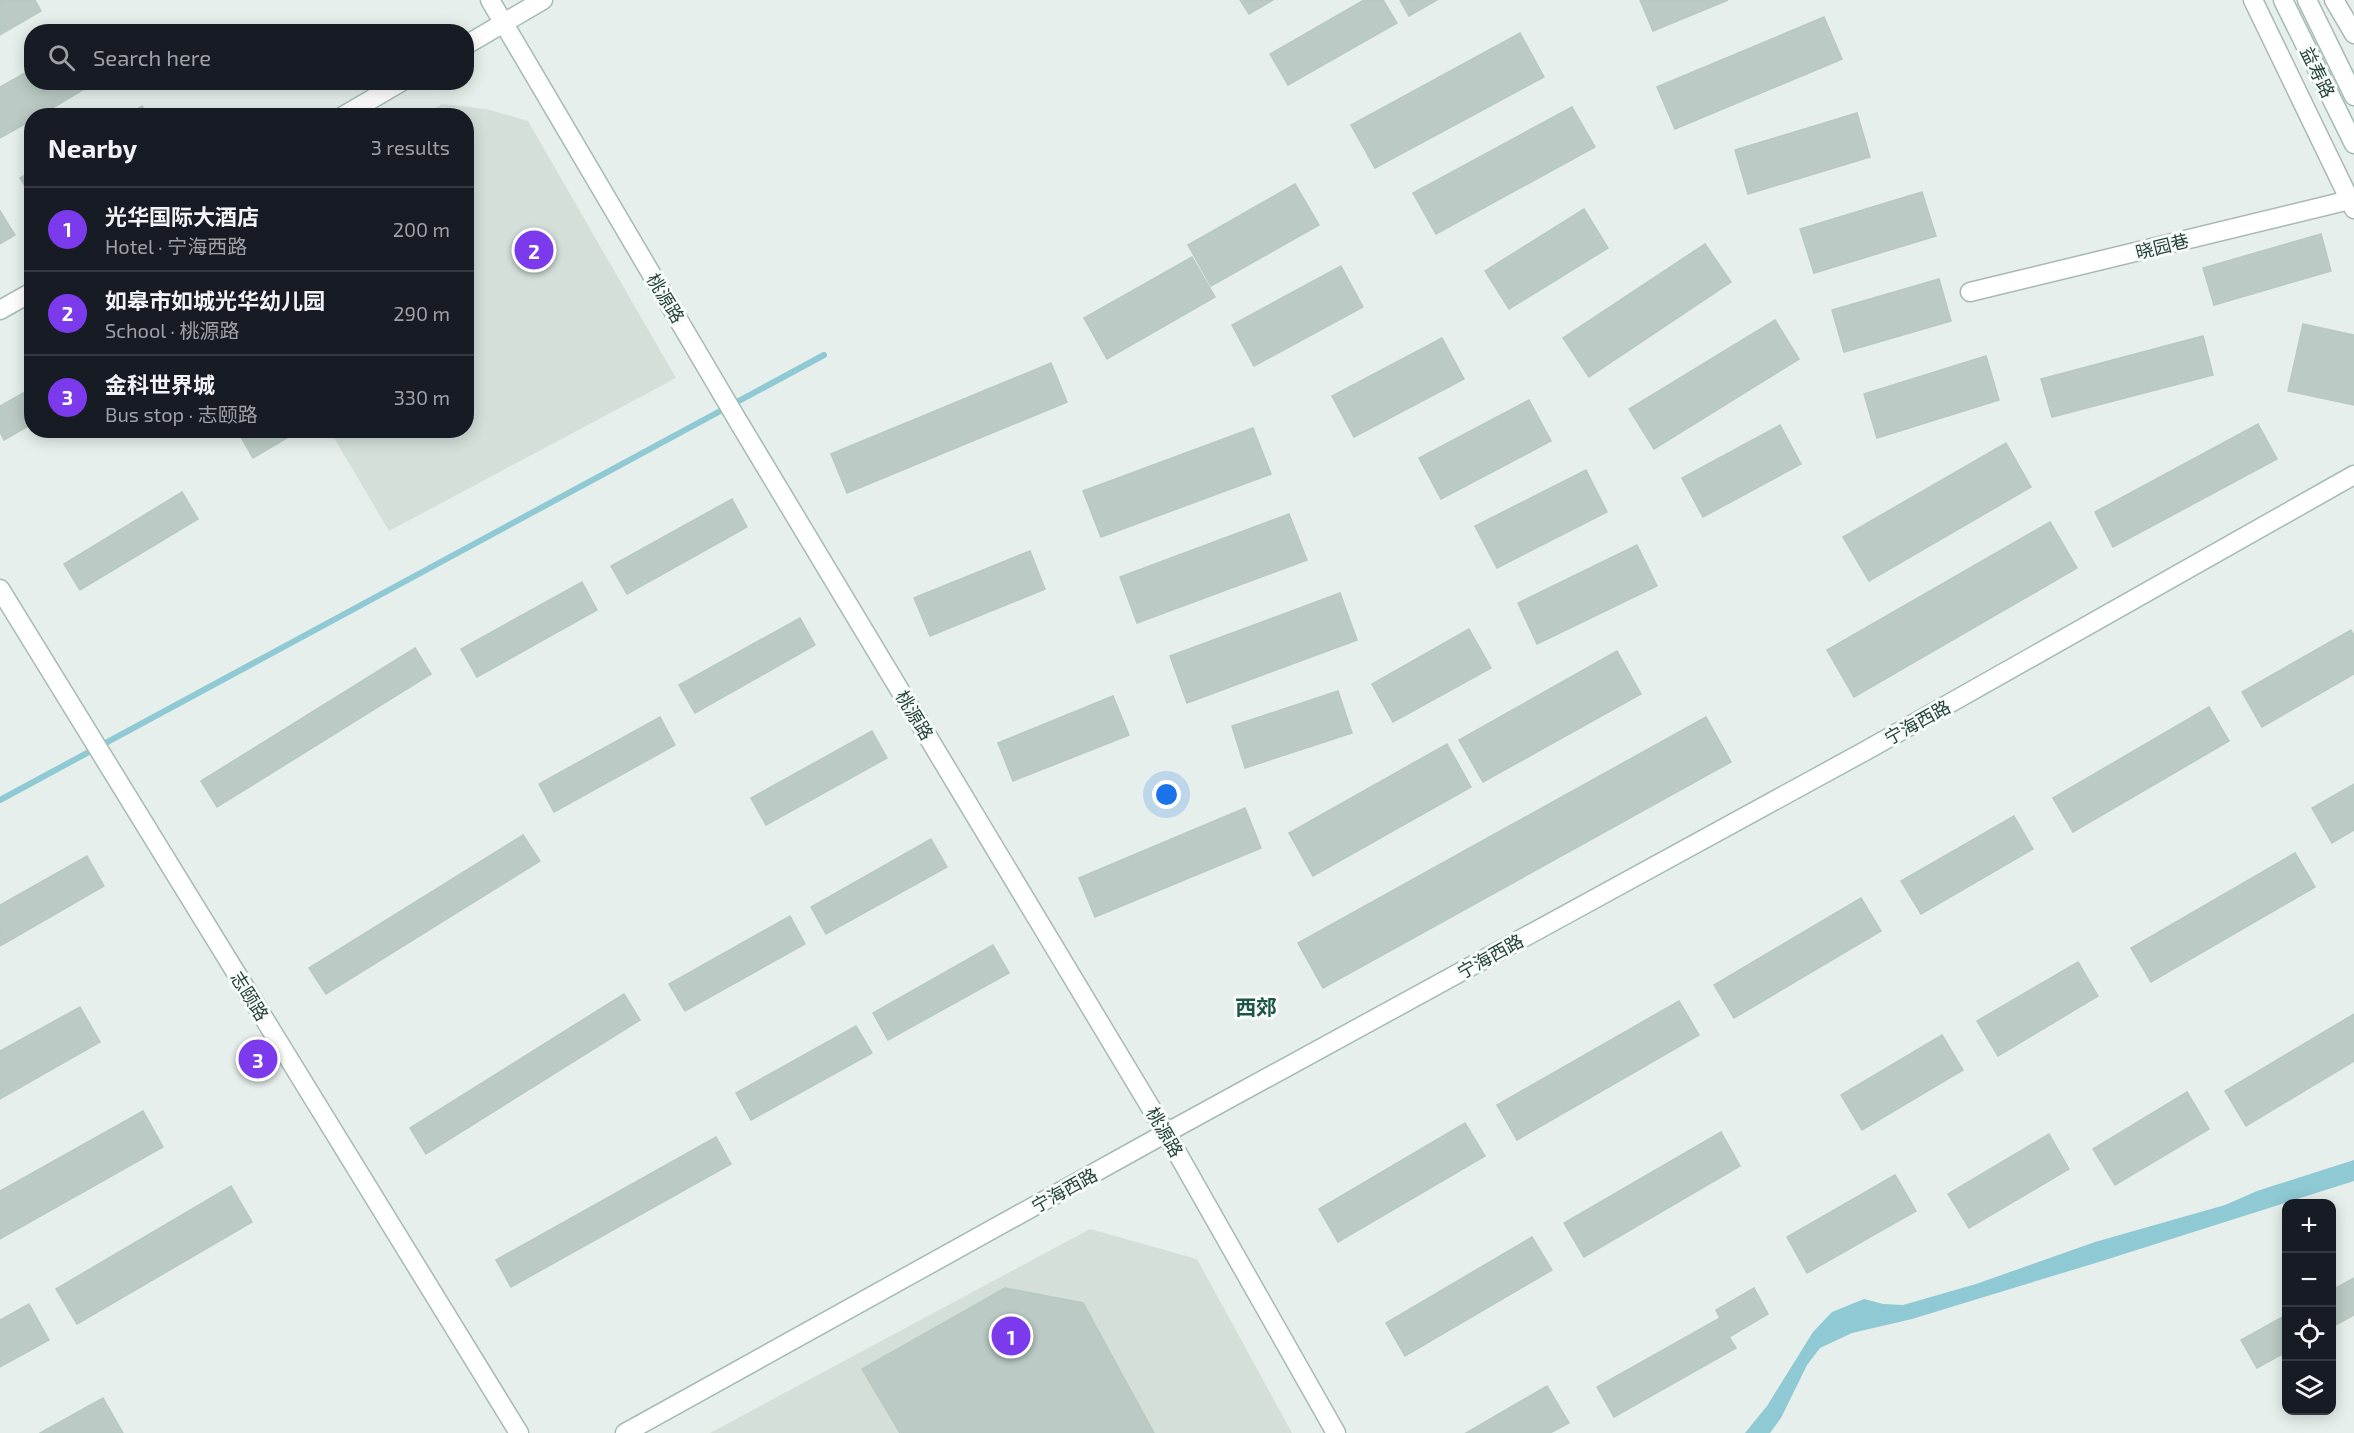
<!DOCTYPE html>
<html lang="en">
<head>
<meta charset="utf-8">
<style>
	:root { --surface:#171b24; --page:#242831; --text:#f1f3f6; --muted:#9ea1a6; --line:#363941; --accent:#7c3aed }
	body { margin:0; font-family:"Exo 2","Noto Sans SC",sans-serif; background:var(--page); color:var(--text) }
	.controls { position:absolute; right:18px; bottom:18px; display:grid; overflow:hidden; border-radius:12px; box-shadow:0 3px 15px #0003 }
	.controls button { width:54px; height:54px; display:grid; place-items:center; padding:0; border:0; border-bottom:2px solid var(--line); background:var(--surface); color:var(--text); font:30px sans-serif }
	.you { position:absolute; left:1167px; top:795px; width:21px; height:21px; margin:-15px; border:4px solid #fff; border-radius:50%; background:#1a73e8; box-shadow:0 0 0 9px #1a73e833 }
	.badge { display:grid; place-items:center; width:39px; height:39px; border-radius:50%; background:var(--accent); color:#fff; font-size:20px; font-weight:700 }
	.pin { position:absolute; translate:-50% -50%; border:3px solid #fff; box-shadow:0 2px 6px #0006 }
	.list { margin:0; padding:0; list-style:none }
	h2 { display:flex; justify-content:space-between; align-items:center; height:78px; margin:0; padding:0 24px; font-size:26px }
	h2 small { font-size:20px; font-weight:400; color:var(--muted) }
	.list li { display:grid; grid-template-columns:39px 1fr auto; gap:18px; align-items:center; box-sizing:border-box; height:84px; padding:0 24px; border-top:2px solid var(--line) }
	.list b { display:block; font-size:22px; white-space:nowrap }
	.list p { margin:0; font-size:20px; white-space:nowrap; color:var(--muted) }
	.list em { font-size:20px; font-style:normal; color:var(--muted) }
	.icon { flex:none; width:33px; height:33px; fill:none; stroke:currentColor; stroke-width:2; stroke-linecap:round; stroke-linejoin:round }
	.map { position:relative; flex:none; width:2354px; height:1433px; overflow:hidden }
	.search { position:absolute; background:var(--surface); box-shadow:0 3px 15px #0003; left:24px; top:24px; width:450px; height:66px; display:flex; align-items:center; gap:15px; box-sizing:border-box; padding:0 21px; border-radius:24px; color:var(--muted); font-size:22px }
	.panel { position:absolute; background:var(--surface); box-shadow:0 3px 15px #0003; left:24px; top:108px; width:450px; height:330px; border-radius:24px }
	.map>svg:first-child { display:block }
</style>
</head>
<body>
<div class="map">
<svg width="2354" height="1433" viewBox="0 0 2354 1433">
	<rect width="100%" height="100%" fill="#e6efeb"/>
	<g fill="#d4dfda">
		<polygon points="442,104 486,109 528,121 676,378 389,531 330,431 466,430 466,116 422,115"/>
		<polygon points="1090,1229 1197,1259 1292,1433 710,1433"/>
	</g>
	<polygon fill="#8ec9d4" points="2354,1160 2354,1181 2102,1261 1912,1319 1852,1333 1820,1348 1807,1365 1781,1418 1770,1433 1745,1433 1767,1406 1813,1332 1832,1312 1864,1299 1883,1304 1903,1305 1976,1284 2095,1242 2225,1205 2257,1191"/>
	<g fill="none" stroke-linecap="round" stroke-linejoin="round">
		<polyline stroke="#8ec9d4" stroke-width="6" points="0,800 824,355"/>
	</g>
	<g fill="#bbcac4" stroke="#b8c9c2" stroke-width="1.5">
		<polygon points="0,0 35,0 41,11 0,35"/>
		<polygon points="1240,0 1273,0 1249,14"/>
		<polygon points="1364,0 1383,0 1397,23 1288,85 1270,54"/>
		<polygon points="1400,0 1437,0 1409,16"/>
		<polygon points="1640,0 1728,0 1653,31"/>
		<polygon points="1824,17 1842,59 1675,129 1657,87"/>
		<polygon points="1520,33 1544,77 1375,168 1351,125"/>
		<polygon points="32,69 32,82 83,82 86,88 39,116 32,116 32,120 0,138 0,87"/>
		<polygon points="142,106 148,116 126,116"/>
		<polygon points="1572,107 1595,147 1436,234 1413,193"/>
		<polygon points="1857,113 1870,157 1748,194 1735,150"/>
		<polygon points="32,171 32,198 20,178"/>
		<polygon points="1295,184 1319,225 1211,286 1188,245"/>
		<polygon points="1922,192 1936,236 1814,273 1800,229"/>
		<polygon points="1584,209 1608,248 1509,309 1485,271"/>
		<polygon points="0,211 15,235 0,244"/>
		<polygon points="2321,234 2331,271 2214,305 2203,268"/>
		<polygon points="1705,244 1731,282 1589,377 1563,338"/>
		<polygon points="1192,257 1215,297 1107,359 1084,318"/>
		<polygon points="1341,266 1363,307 1254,366 1232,325"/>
		<polygon points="1939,279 1951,321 1844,352 1832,310"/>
		<polygon points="1775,320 1799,359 1654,449 1629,409"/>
		<polygon points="2303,324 2354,335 2354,405 2288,391"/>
		<polygon points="2203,336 2213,375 2052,417 2041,379"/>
		<polygon points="1442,338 1464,379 1354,437 1332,396"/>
		<polygon points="1986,356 1999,400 1877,438 1864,394"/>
		<polygon points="1051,363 1067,402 847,493 831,454"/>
		<polygon points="32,388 32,424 4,440 0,432 0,406"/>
		<polygon points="1529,400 1551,441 1441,499 1419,458"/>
		<polygon points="2258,424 2277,459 2113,547 2095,512"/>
		<polygon points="1780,425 1801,464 1703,517 1682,478"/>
		<polygon points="1253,428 1271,474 1101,537 1083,491"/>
		<polygon points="237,430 300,430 253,458"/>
		<polygon points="2006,443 2031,487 1869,581 1843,537"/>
		<polygon points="1586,470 1607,512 1497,568 1475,526"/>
		<polygon points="182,492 198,519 80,590 64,564"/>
		<polygon points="732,499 747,527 627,594 611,566"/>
		<polygon points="1289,514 1307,560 1137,623 1120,577"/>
		<polygon points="2050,522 2077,568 1854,697 1827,650"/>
		<polygon points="1637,545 1657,586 1537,644 1518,603"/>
		<polygon points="1030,551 1045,589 930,636 914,598"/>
		<polygon points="582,582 597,610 477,677 461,649"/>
		<polygon points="1340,593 1357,640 1187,703 1170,656"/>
		<polygon points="800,618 815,645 695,713 679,685"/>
		<polygon points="1469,629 1491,668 1393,722 1372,684"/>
		<polygon points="2351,630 2354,636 2354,674 2262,727 2242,692"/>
		<polygon points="415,648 431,674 217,807 201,781"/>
		<polygon points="1617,651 1641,694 1483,782 1459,740"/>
		<polygon points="1338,691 1352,733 1245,768 1232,726"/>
		<polygon points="1113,696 1129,735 1013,781 998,743"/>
		<polygon points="2209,707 2229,741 2073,832 2053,798"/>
		<polygon points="660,717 675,745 554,812 539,784"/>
		<polygon points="1706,717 1731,762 1323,988 1298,943"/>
		<polygon points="872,731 887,758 766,825 751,798"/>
		<polygon points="1447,744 1471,787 1313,876 1289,833"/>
		<polygon points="2354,784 2354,830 2332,843 2312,808"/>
		<polygon points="1245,808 1261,848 1095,917 1079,878"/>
		<polygon points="2014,816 2033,849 1921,914 1901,881"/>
		<polygon points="523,835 540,861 326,994 309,968"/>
		<polygon points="931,839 947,867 826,934 811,907"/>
		<polygon points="2295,853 2315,887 2151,982 2131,948"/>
		<polygon points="87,856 104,886 7,942 0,930 0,905"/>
		<polygon points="1861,898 1881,931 1734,1018 1714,985"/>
		<polygon points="790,916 805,944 685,1011 669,984"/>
		<polygon points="0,930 7,942 0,946"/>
		<polygon points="993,945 1009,973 888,1040 873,1013"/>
		<polygon points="2078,962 2098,996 1998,1056 1977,1021"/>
		<polygon points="624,994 640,1020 426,1154 410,1128"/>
		<polygon points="1679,1001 1699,1035 1517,1140 1497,1105"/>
		<polygon points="80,1007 100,1042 0,1099 0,1051"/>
		<polygon points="2354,1014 2354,1061 2246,1126 2225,1091"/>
		<polygon points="856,1026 872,1053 751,1120 736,1093"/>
		<polygon points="1942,1035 1963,1070 1862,1130 1841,1095"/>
		<polygon points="2187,1092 2209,1129 2115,1185 2093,1149"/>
		<polygon points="143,1111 163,1147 0,1239 0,1191"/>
		<polygon points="1465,1123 1485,1156 1338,1242 1319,1209"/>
		<polygon points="1721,1132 1740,1166 1584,1257 1564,1223"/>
		<polygon points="2049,1134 2069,1169 1969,1228 1948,1194"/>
		<polygon points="716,1137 731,1164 511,1287 496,1260"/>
		<polygon points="1895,1175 1916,1211 1807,1273 1787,1237"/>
		<polygon points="231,1186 252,1222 77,1324 56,1289"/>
		<polygon points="1532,1237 1552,1270 1405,1356 1386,1323"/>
		<polygon points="2354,1278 2354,1315 2332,1327 2332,1290"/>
		<polygon points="1005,1288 1083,1303 1154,1433 900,1433 862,1369"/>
		<polygon points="1754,1288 1768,1314 1729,1337 1736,1348 1614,1417 1597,1387 1720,1318 1716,1310"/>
		<polygon points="29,1304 49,1340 0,1367 0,1320"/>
		<polygon points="2286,1315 2286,1352 2257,1368 2241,1340"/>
		<polygon points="1547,1386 1569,1423 1550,1433 1466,1433"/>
		<polygon points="103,1398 123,1433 40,1433"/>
	</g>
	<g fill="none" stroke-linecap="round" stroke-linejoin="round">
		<defs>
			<g id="street">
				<polyline points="2253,0 2354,209"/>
				<polyline points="2334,0 2354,34"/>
				<polyline points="1970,292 2354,199"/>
			</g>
			<g id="secondary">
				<polyline points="490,0 738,421 1166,1133 1336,1433"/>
				<polyline points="2283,0 2354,144"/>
				<polyline points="2307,0 2354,96"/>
				<polyline points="466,45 543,0"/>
				<polyline points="343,116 401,82"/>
				<polyline points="0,310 32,292"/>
				<polyline points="0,589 519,1433"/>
				<polyline points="625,1433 1166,1133 1867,750 2354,475"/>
			</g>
		</defs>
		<use href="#street" stroke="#a8b8b2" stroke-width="21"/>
		<use href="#secondary" stroke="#a4bbb3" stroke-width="21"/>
		<use href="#street" stroke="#fff" stroke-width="18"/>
		<use href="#secondary" stroke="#fff" stroke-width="18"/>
	</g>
	<g text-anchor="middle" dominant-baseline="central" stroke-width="6" stroke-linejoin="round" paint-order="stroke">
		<g font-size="18" fill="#24423a" stroke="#f7fbf9">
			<text transform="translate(2318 72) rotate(64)">益寿路</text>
			<text transform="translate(2162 246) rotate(-14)">晓园巷</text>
			<text transform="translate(666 298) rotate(59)">桃源路</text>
			<text transform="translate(915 715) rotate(59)">桃源路</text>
			<text transform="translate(1917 722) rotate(-29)">宁海西路</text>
			<text transform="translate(1490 956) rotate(-29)">宁海西路</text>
			<text transform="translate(250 996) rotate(58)">志颐路</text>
			<text transform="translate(1165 1132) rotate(60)">桃源路</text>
			<text transform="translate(1064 1190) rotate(-29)">宁海西路</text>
		</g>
		<g font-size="21" font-weight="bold" fill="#1f5548" stroke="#f7fbf9">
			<text x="1256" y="1006">西郊</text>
		</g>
	</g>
</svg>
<div class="controls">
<button>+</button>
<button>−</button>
<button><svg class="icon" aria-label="locate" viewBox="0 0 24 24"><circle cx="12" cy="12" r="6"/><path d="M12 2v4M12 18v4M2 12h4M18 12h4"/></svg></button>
<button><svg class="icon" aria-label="layers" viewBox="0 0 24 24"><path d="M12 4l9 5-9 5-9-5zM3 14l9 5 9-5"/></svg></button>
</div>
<div class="you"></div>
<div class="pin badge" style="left:1011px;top:1336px">1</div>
<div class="pin badge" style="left:534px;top:250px">2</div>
<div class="pin badge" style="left:258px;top:1059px">3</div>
<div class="search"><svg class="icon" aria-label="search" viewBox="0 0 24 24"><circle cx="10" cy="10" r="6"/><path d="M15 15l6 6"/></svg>Search here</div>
<section class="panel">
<h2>Nearby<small>3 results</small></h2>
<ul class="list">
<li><span class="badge">1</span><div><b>光华国际大酒店</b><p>Hotel · 宁海西路</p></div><em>200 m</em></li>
<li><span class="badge">2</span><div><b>如皋市如城光华幼儿园</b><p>School · 桃源路</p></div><em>290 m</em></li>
<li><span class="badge">3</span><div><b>金科世界城</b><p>Bus stop · 志颐路</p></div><em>330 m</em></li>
</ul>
</section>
</div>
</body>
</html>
